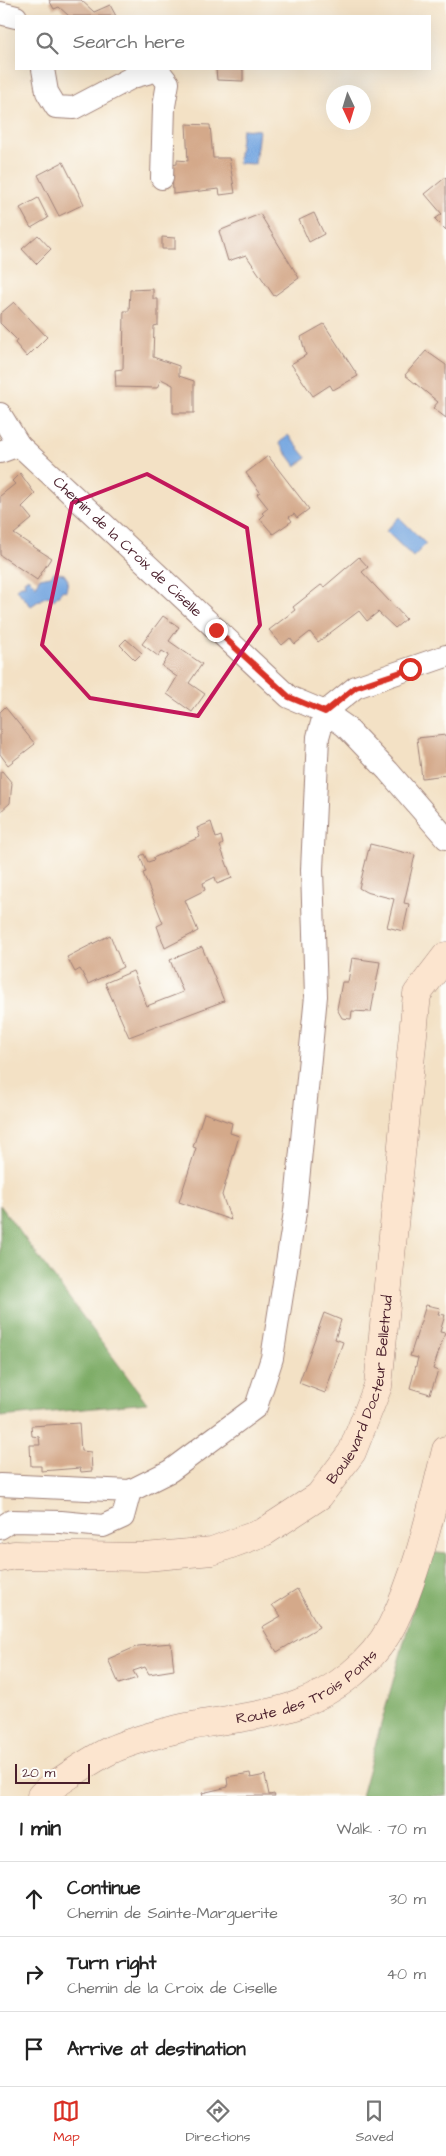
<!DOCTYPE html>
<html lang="en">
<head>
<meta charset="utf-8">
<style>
	:root { --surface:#fff; --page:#f6f6f6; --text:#222; --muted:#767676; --line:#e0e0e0; --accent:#d93025 }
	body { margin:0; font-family:"Architects Daughter",sans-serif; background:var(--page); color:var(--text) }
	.compass { position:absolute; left:326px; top:85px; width:45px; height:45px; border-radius:50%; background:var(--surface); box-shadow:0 5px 20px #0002; rotate:176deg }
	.scale { position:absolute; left:15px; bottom:12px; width:75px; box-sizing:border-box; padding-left:5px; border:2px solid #4a1f2b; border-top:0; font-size:14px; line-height:18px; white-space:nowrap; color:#4a1f2b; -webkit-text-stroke:4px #fdfcf7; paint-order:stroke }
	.stop { position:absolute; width:15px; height:15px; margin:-11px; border:4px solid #d93025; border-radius:50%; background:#fff }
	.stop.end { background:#d93025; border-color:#fff; box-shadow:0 1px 5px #0008 }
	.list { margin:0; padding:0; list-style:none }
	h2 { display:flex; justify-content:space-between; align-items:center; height:65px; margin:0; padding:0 20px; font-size:21px }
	h2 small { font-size:16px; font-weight:400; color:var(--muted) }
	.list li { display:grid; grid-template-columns:32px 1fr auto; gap:15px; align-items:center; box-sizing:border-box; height:75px; padding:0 20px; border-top:1px solid var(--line) }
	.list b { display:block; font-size:19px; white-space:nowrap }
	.list p { margin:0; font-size:16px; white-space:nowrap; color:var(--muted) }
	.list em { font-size:16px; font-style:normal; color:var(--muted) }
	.icon { flex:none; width:28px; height:28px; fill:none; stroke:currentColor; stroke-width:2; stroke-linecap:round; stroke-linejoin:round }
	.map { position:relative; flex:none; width:446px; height:1796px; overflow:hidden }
	.search { position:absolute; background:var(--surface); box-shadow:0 5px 20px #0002; left:15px; right:15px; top:15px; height:55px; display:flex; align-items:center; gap:12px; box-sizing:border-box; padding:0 18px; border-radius:0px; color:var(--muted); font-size:19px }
	.sheet { height:290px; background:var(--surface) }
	nav { display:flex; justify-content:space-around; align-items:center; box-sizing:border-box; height:70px; border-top:1px solid var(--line); background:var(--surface); font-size:14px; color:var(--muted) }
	nav a { display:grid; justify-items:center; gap:2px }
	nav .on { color:var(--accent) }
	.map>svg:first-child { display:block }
</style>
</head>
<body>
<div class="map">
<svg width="446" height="1796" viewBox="0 0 446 1796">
	<rect width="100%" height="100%" fill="#fdfcf7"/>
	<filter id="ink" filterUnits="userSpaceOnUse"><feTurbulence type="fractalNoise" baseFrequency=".02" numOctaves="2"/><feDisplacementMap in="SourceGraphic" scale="10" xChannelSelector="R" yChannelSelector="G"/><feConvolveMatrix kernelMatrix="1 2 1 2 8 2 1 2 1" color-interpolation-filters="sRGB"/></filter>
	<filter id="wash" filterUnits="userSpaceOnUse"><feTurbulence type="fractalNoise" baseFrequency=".0096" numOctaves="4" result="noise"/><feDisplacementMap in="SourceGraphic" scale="20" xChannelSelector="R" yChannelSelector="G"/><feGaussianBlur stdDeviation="1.12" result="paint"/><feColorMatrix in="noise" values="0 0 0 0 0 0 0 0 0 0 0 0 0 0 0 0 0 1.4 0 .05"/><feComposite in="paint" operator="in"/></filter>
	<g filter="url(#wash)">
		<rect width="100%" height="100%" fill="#f3e1c5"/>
		<g fill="#7aaa63" stroke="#626447">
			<polygon points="0,1205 147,1403 0,1417"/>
			<polygon points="429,1552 446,1554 446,1796 361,1796"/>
		</g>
		<g fill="#75a6e0" stroke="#606286">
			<polygon points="242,129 259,130 255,164 238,163"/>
			<polygon points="288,435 307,458 296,466 279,443"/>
			<polygon points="399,517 426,544 413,557 386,531"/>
			<polygon points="54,572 64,574 68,580 66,591 63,590 54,600 49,596 43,598 31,606 16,589 21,585 25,585 24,581 28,578 36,586 39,578 51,576"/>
		</g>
		<g id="blocks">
			<g fill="#d4a98a">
				<polygon points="49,0 81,0 94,12 110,5 116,16 69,16 59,7 54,9"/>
				<polygon points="216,69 243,69 243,81 217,80"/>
				<polygon points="186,124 210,125 213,158 229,158 235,193 220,195 219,189 173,194 172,165 177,164 177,160 188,161"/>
				<polygon points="63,162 84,204 59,216 38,175"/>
				<polygon points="446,177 446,230 435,219 442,214 425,194"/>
				<polygon points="38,198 48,218 31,228 20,208"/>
				<polygon points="314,213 324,234 309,242 299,220"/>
				<polygon points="260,214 299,278 274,296 246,255 228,261 219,231"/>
				<polygon points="38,235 51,249 36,264 22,249"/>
				<polygon points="162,237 175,238 175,249 162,249"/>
				<polygon points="153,289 153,299 158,299 158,325 154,326 153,357 179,366 179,376 194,381 194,413 173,413 173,385 161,379 157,388 116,387 115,370 123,369 124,311 129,311 130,290"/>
				<polygon points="14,302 47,337 27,357 15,343 17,340 0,323 0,314"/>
				<polygon points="324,324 358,376 333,390 330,385 313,396 291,364 306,355 301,337"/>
				<polygon points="426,351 446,365 446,418 433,408 438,402 405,375"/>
				<polygon points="268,456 309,509 297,518 294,514 289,517 292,521 273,534 260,519 264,515 262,513 268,508 257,494 260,492 246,473"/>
				<polygon points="20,473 35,494 22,507 32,519 14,534 51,558 37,580 0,555 0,496 15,484 12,481"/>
				<polygon points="359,557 368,567 362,572 406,619 395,628 378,612 367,621 359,611 318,642 310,632 295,644 290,638 282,645 269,630 295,610 293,607 321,585 324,587"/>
				<polygon points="163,616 179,627 169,641 202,664 189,683 205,694 192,712 167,694 177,677 162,666 169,655 162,651 158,656 142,644"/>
				<polygon points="126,639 142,653 135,660 120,645"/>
				<polygon points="5,707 35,744 8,765 0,754 0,712"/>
				<polygon points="446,735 446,775 422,778 417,738"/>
				<polygon points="2,771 12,783 10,803 0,812 0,772"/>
				<polygon points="211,822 216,838 221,836 223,844 220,846 232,878 217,884 215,877 203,883 205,890 185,900 198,931 165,948 157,926 163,923 143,873 146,872 140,856 144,854 148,862 154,860 153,858 200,837 197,828"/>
				<polygon points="370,844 415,855 404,903 409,904 403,931 387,927 394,899 366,892 359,888"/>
				<polygon points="110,935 123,967 88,984 80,969 75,972 67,957"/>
				<polygon points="202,947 224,1001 129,1037 105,983 133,971 147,1006 183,992 170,960"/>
				<polygon points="352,958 380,962 371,1012 352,1011 351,1019 342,1018 337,1009 342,982 348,982"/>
				<polygon points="204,1113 232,1123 230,1133 239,1136 222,1195 231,1220 179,1202 196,1148 193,1147"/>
				<polygon points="426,1305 440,1308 438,1314 445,1315 440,1332 445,1333 433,1369 438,1371 430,1394 410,1388 418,1358 410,1356"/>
				<polygon points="324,1313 341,1320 335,1339 343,1342 325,1393 299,1383"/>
				<polygon points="79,1423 81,1451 91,1452 92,1471 81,1472 80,1468 41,1471 41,1466 31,1466 30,1445 40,1445 39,1437 32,1436 31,1426"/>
				<polygon points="297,1589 319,1627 277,1652 262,1627 281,1616 272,1605"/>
				<polygon points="171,1643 174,1670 149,1674 145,1667 133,1671 137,1678 119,1684 108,1659 138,1646"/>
				<polygon points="250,1773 251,1778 265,1775 269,1795 274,1794 275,1796 203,1796 202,1793 228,1787 227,1777"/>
			</g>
		</g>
	</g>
	<g filter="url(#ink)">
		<use href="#blocks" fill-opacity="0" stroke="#9e8078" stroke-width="1"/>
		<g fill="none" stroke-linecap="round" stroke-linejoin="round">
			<defs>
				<g id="street">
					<polyline points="0,13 16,17"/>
					<polyline points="43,69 47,92 56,107 74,108 133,77 158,70 168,83 164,106 162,178"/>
					<polyline points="0,414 19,445"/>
					<path id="s1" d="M0,452L19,445L289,697L325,712L345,726L388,771L446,838"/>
					<polyline points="325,712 356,687 446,656"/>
					<polyline points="0,1485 130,1491"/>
					<polyline points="0,1528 11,1521 61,1522 103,1526 123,1517 130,1491 170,1471 256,1407 272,1358 295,1212 316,996 312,870 318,737 325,712"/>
				</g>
				<g id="secondary">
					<path id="s2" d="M0,1558L14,1555L145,1557L212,1551L264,1532L319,1496L352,1452L378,1386L417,994L446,956"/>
					<path id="s3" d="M41,1796L48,1789C69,1776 91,1759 113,1749C132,1741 154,1735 174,1730C214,1719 258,1719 297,1705C335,1691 372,1663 391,1627C418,1575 432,1507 446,1450"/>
				</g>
			</defs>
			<use href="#street" stroke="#9e8078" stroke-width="24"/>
			<use href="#secondary" stroke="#9e8078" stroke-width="29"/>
			<use href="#street" stroke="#fff" stroke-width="22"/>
			<use href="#secondary" stroke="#fce5cf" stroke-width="28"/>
		</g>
	</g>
	<g fill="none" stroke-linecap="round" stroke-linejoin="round" filter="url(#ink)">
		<polyline stroke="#d93025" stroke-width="6" points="216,630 289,697 325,712 356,687 410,669"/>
	</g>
	<path fill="none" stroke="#c2185b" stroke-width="4" stroke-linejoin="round" d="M147,474L247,528L260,625L198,716L90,698L42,645L72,503Z"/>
	<g text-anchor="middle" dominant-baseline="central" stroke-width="4.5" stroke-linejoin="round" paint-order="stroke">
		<g font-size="15" fill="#4a1f2b" stroke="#fdfcf7">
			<text stroke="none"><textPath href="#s1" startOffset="169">Chemin de la Croix de Ciselle</textPath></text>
			<text stroke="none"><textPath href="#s2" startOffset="451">Boulevard Docteur Belletrud</textPath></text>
			<text stroke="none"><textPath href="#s3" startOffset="292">Route des Trois Ponts</textPath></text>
		</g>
	</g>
</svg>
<svg class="compass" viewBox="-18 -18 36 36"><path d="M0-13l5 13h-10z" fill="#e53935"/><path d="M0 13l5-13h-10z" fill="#767676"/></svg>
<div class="scale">20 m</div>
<div class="stop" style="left:410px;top:669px"></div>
<div class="stop end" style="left:216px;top:630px"></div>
<div class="search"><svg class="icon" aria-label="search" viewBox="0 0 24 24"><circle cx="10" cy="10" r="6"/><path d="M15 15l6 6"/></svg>Search here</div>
</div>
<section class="sheet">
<h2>1 min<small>Walk · 70 m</small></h2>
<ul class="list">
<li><svg class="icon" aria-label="ahead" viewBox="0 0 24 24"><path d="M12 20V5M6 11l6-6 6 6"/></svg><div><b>Continue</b><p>Chemin de Sainte-Marguerite</p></div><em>30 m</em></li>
<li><svg class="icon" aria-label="right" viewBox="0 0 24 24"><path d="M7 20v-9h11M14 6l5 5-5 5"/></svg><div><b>Turn right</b><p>Chemin de la Croix de Ciselle</p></div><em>40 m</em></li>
<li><svg class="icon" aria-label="arrive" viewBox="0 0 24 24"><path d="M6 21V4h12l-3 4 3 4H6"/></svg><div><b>Arrive at destination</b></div></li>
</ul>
</section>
<nav>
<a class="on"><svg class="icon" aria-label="map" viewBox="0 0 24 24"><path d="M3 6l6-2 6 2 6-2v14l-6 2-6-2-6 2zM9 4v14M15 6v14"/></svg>Map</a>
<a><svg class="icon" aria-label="directions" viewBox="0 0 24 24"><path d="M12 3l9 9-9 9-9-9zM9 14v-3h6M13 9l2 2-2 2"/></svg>Directions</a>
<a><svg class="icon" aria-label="saved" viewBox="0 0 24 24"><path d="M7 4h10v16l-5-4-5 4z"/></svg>Saved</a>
</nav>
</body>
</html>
